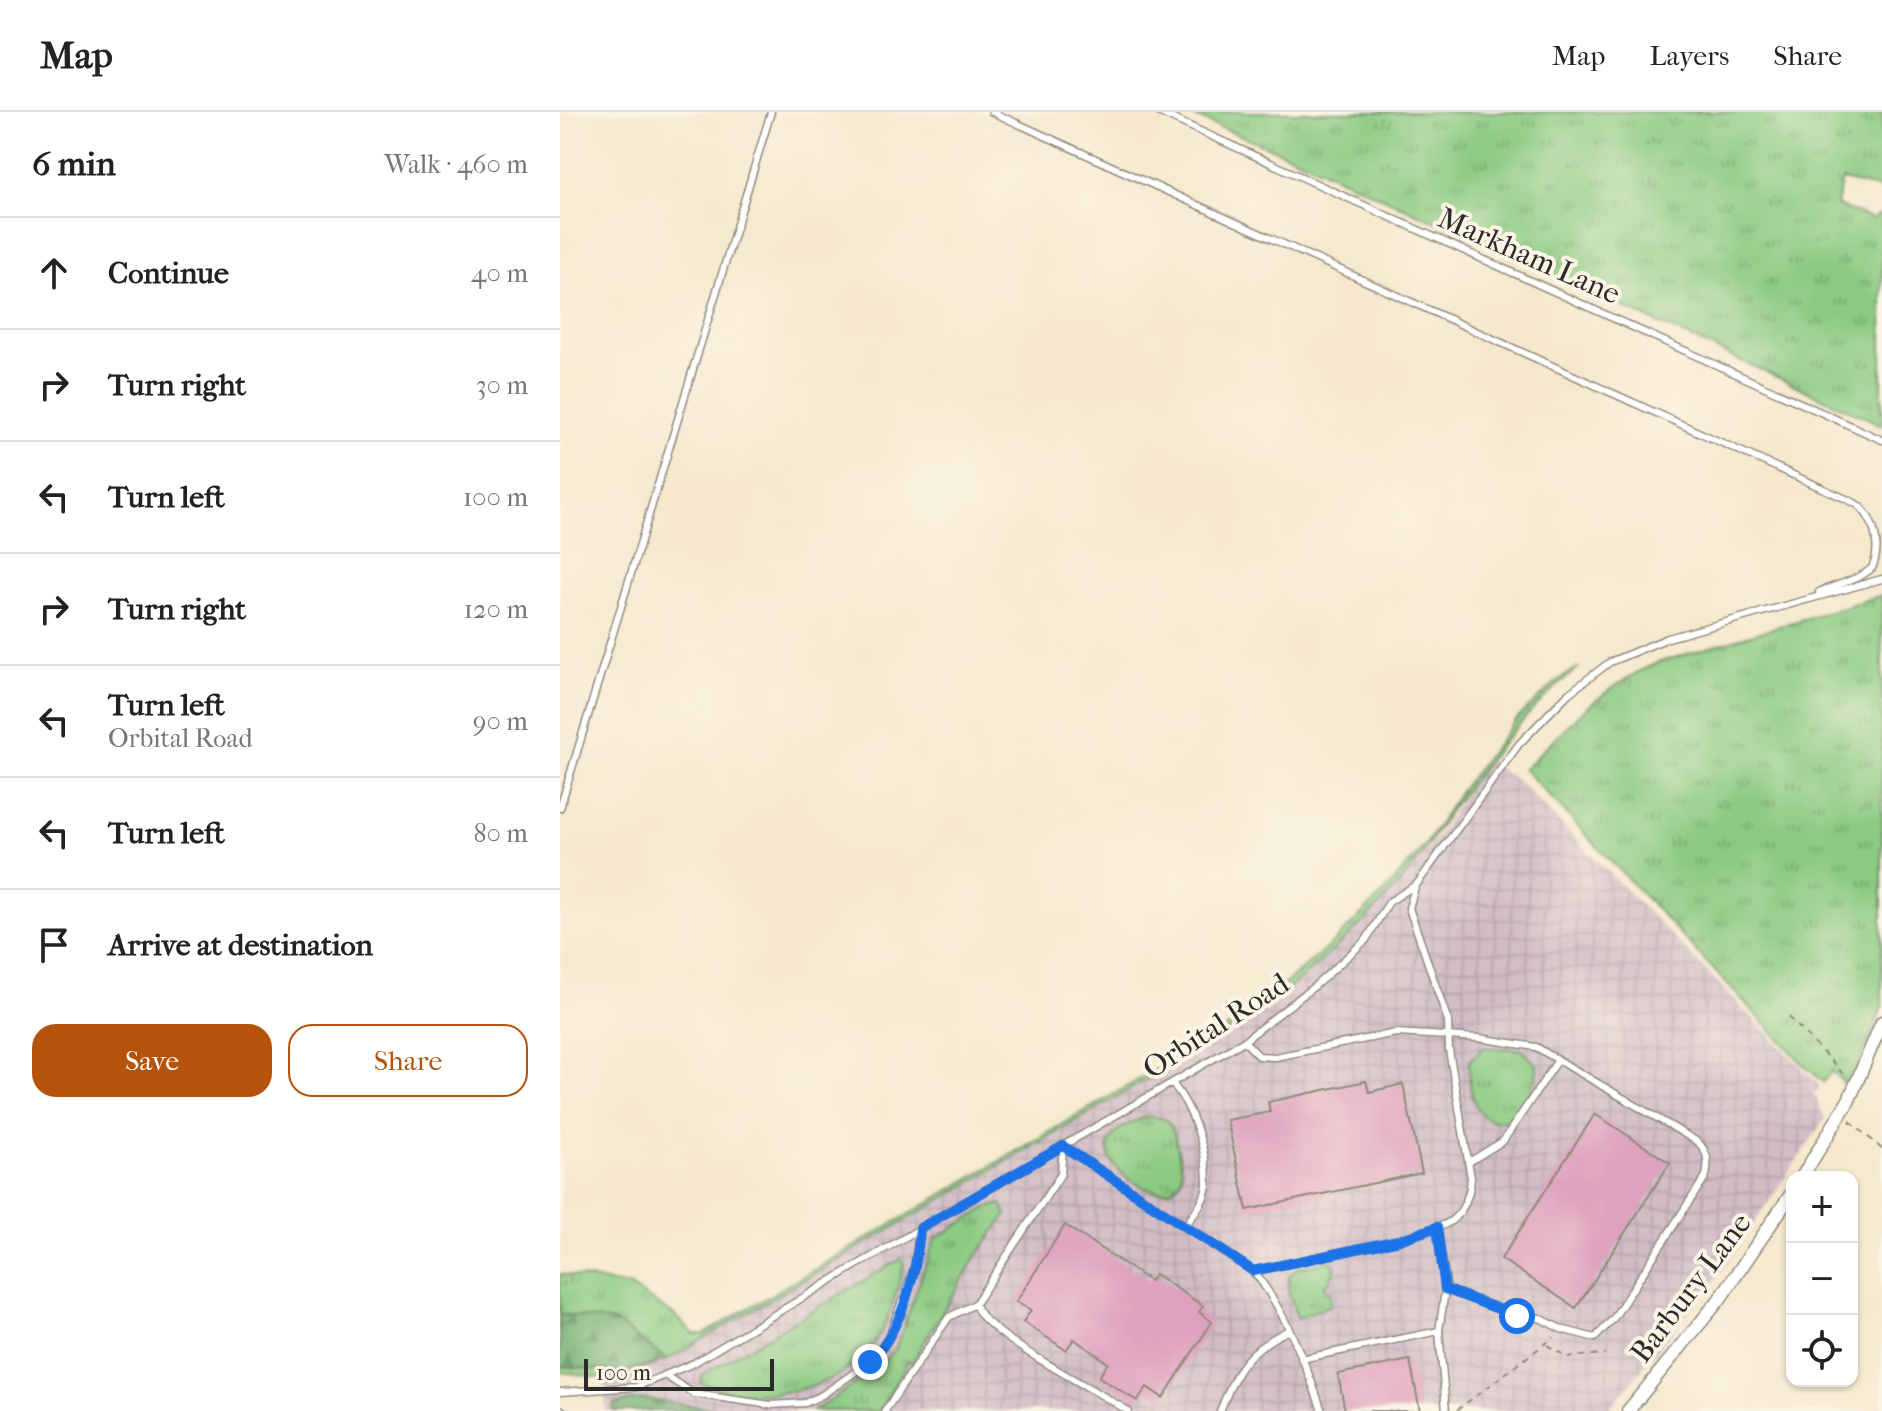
<!DOCTYPE html>
<html lang="en">
<head>
<meta charset="utf-8">
<style>
	:root { --surface:#fff; --page:#f2f2f2; --text:#222; --muted:#767676; --line:#e0e0e0; --accent:#b45309 }
	body { margin:0; font-family:"IM FELL French Canon",serif; background:var(--page); color:var(--text) }
	.controls { position:absolute; right:24px; bottom:24px; display:grid; overflow:hidden; border-radius:16px; box-shadow:0 2px 6px #0004 }
	.controls button { width:72px; height:72px; display:grid; place-items:center; padding:0; border:0; border-bottom:2px solid var(--line); background:var(--surface); color:var(--text); font:40px sans-serif }
	.scale { position:absolute; left:24px; bottom:20px; width:190px; box-sizing:border-box; padding-left:8px; border:4px solid #2b2b2b; border-top:0; font-size:22px; line-height:28px; white-space:nowrap; color:#2b2b2b; -webkit-text-stroke:6px #fcf5e5; paint-order:stroke }
	.stop { position:absolute; width:24px; height:24px; margin:-18px; border:6px solid #1a73e8; border-radius:50%; background:#fff }
	.stop.end { background:#1a73e8; border-color:#fff; box-shadow:0 2px 8px #0008 }
	.list { margin:0; padding:0; list-style:none }
	h2 { display:flex; justify-content:space-between; align-items:center; height:104px; margin:0; padding:0 32px; font-size:34px }
	h2 small { font-size:26px; font-weight:400; color:var(--muted) }
	.list li { display:grid; grid-template-columns:52px 1fr auto; gap:24px; align-items:center; box-sizing:border-box; height:112px; padding:0 32px; border-top:2px solid var(--line) }
	.list b { display:block; font-size:30px; white-space:nowrap }
	.list p { margin:0; font-size:26px; white-space:nowrap; color:var(--muted) }
	.list em { font-size:26px; font-style:normal; color:var(--muted) }
	.actions { display:flex; gap:16px; padding:24px 32px }
	.actions a { flex:1; padding:18px 0; border:2px solid var(--accent); border-radius:24px; text-align:center; font-size:28px; color:var(--accent) }
	.actions .main { background:var(--accent); color:#fff }
	.icon { flex:none; width:44px; height:44px; fill:none; stroke:currentColor; stroke-width:2; stroke-linecap:round; stroke-linejoin:round }
	.map { position:relative; flex:none; width:1322px; height:1299px; overflow:hidden }
	header { display:flex; align-items:center; gap:48px; box-sizing:border-box; height:112px; padding:0 40px; background:var(--surface); border-bottom:2px solid var(--line) }
	header strong { font-size:38px }
	nav { display:flex; gap:44px; margin-inline-start:auto; font-size:28px }
	main { display:flex }
	aside { flex:1; background:var(--surface) }
	.map>svg:first-child { display:block }
</style>
</head>
<body>
<header>
<strong>Map</strong>
<nav><a>Map</a><a>Layers</a><a>Share</a></nav>
</header>
<main>
<aside>
<h2>6 min<small>Walk · 460 m</small></h2>
<ul class="list">
<li><svg class="icon" aria-label="ahead" viewBox="0 0 24 24"><path d="M12 20V5M6 11l6-6 6 6"/></svg><div><b>Continue</b></div><em>40 m</em></li>
<li><svg class="icon" aria-label="right" viewBox="0 0 24 24"><path d="M7 20v-9h11M14 6l5 5-5 5"/></svg><div><b>Turn right</b></div><em>30 m</em></li>
<li><svg class="icon" aria-label="left" viewBox="0 0 24 24"><path d="M17 20v-9H6M10 6l-5 5 5 5"/></svg><div><b>Turn left</b></div><em>100 m</em></li>
<li><svg class="icon" aria-label="right" viewBox="0 0 24 24"><path d="M7 20v-9h11M14 6l5 5-5 5"/></svg><div><b>Turn right</b></div><em>120 m</em></li>
<li><svg class="icon" aria-label="left" viewBox="0 0 24 24"><path d="M17 20v-9H6M10 6l-5 5 5 5"/></svg><div><b>Turn left</b><p>Orbital Road</p></div><em>90 m</em></li>
<li><svg class="icon" aria-label="left" viewBox="0 0 24 24"><path d="M17 20v-9H6M10 6l-5 5 5 5"/></svg><div><b>Turn left</b></div><em>80 m</em></li>
<li><svg class="icon" aria-label="arrive" viewBox="0 0 24 24"><path d="M6 21V4h12l-3 4 3 4H6"/></svg><div><b>Arrive at destination</b></div></li>
</ul>
<div class="actions"><a class="main">Save</a><a>Share</a></div>
</aside>
<div class="map">
<svg width="1322" height="1299" viewBox="0 0 1322 1299">
	<defs>
		<pattern id="industrial-grid" width="8" height="8" patternUnits="userSpaceOnUse" patternTransform="scale(2)"><rect width="8" height="8" fill="#d2bdc6"/><path d="M0 4h8M4 0v8" fill="none" stroke="#b4a3aa"/></pattern>
		<pattern id="grass-tufts" width="24" height="20" patternUnits="userSpaceOnUse" patternTransform="scale(2)"><rect width="24" height="20" fill="#8aca81"/><path d="M3 7l-1-3M5 7V3M7 7l1-3M15 17l-1-3M17 17v-4M19 17l1-3" fill="none" stroke="#71a46a"/></pattern>
		<pattern id="forest-firs" width="22" height="20" patternUnits="userSpaceOnUse" patternTransform="scale(2)"><rect width="22" height="20" fill="#6fae6f"/><path d="M5 1l3.5 6h-7zM16 11l3.5 6h-7z" fill="#5b8e5b"/></pattern>
	</defs>
	<rect width="100%" height="100%" fill="#fcf5e5"/>
	<filter id="ink" filterUnits="userSpaceOnUse"><feTurbulence type="fractalNoise" baseFrequency=".0125" numOctaves="2"/><feDisplacementMap in="SourceGraphic" scale="16" xChannelSelector="R" yChannelSelector="G"/><feConvolveMatrix kernelMatrix="1 2 1 2 8 2 1 2 1" color-interpolation-filters="sRGB"/></filter>
	<filter id="wash" filterUnits="userSpaceOnUse"><feTurbulence type="fractalNoise" baseFrequency=".006" numOctaves="4" result="noise"/><feDisplacementMap in="SourceGraphic" scale="32" xChannelSelector="R" yChannelSelector="G"/><feGaussianBlur stdDeviation="1.8" result="paint"/><feColorMatrix in="noise" values="0 0 0 0 0 0 0 0 0 0 0 0 0 0 0 0 0 1.4 0 .05"/><feComposite in="paint" operator="in"/></filter>
	<g filter="url(#wash)">
		<rect width="100%" height="100%" fill="#f5e8cd"/>
		<polygon fill="url(#industrial-grid)" points="927,648 960,671 1260,974 1254,982 1265,1007 1155,1168 1047,1299 46,1299 44,1266 75,1261 113,1245 692,906 754,855 846,764 877,725"/>
		<g fill="url(#grass-tufts)" stroke="#5a7a56" stroke-width="2">
			<polygon points="623,0 1322,0 1322,77 1282,68 1276,93 1312,107 1322,101 1322,313 738,47"/>
			<path d="M1322,483V896L1300,950L1286,973L1272,959L1263,970L1244,953L964,657C1006,615 1041,575 1097,551Z"/>
			<path d="M1019,555C972,593 936,638 900,685C881,709 868,736 848,761C803,816 747,862 692,906L107,1248L56,1210L0,1202V1162L69,1174L114,1203L134,1222H144L687,904L774,830L828,777L865,733L900,679L956,608L998,568Z"/>
			<path d="M924,935L962,938L977,953C979,972 960,999 944,1009C912,1014 908,973 909,949Z"/>
			<path d="M587,1004L605,1007C616,1017 616,1033 620,1047C635,1114 530,1061 551,1027C558,1015 575,1010 587,1004Z"/>
			<polygon points="442,1092 447,1103 418,1142 351,1251 348,1249 319,1299 254,1299 316,1258 336,1236 375,1127 429,1095"/>
			<path d="M341,1147L344,1153C336,1179 331,1206 316,1228C279,1283 199,1292 141,1271L142,1263Z"/>
			<polygon points="771,1149 775,1155 770,1171 765,1172 766,1179 771,1179 771,1193 737,1206 729,1181 729,1165 737,1156"/>
			<polygon points="99,1252 44,1266 0,1260 0,1254 62,1260"/>
		</g>
		<g fill="url(#forest-firs)" stroke="#4d6c4d" stroke-width="2">
			<polygon points="0,1202 55,1210 107,1248 62,1260 0,1254"/>
			<polygon points="83,1287 172,1299 53,1299 54,1292"/>
		</g>
		<g id="blocks">
			<g fill="#dfa2be">
				<polygon points="806,969 809,980 843,972 862,1061 687,1098 667,1008 710,1000 708,990"/>
				<polygon points="1035,1002 1110,1051 1016,1196 941,1147"/>
				<polygon points="505,1113 590,1169 595,1162 643,1194 639,1200 652,1210 603,1286 587,1275 577,1289 539,1265 548,1251 514,1227 506,1238 463,1210 471,1198 456,1190"/>
				<polygon points="850,1248 860,1299 785,1299 778,1262"/>
			</g>
		</g>
	</g>
	<g filter="url(#ink)">
		<use href="#blocks" fill-opacity="0" stroke="#908a7c" stroke-width="2"/>
		<g fill="none" stroke-linecap="round" stroke-linejoin="round">
			<defs>
				<g id="service">
					<path d="M432,0L1295,391C1314,403 1322,435 1312,456C1299,468 1275,473 1259,480"/>
					<polyline points="598,0 1322,328"/>
					<polyline points="0,696 211,0"/>
					<path d="M855,775L849,796L888,909L889,938L911,1066C910,1087 899,1111 877,1115L886,1172L879,1219L886,1299"/>
					<path d="M684,929L699,944L715,945L836,921L919,926L976,935L1138,1030C1148,1041 1149,1049 1146,1064L1053,1207L1035,1226L1001,1217L980,1206L957,1204L885,1177"/>
					<path d="M613,972C633,997 647,1038 647,1070C647,1087 634,1102 625,1114"/>
					<path d="M503,1034L693,1159C723,1194 747,1255 762,1299"/>
					<polyline points="909,1050 943,1029 998,948"/>
					<polyline points="693,1159 839,1128 877,1115"/>
					<path d="M415,1192C423,1223 535,1277 568,1299"/>
					<polyline points="741,1247 879,1219"/>
					<polyline points="106,1264 134,1282 211,1293 245,1291 262,1283 310,1250 328,1227 355,1154 360,1116"/>
					<polyline points="0,1280 76,1275 134,1251 292,1156 684,929 756,873 806,828 829,790 857,772 959,632 1008,582 1050,550 1108,526 1322,467"/>
					<polyline points="0,1297 3,1299"/>
					<polyline points="325,1299 389,1205 415,1192 501,1062 503,1034"/>
					<path d="M660,1299C678,1256 684,1240 727,1219"/>
				</g>
				<g id="minor">
					<polyline points="1242,1065 1289,988 1322,910"/>
					<polyline points="1068,1299 1159,1188 1232,1081"/>
				</g>
			</defs>
			<use href="#service" stroke="#908a7c" stroke-width="9"/>
			<use href="#minor" stroke="#908a7c" stroke-width="15"/>
			<g stroke="#908a7c" stroke-width="2" stroke-dasharray="6 6" stroke-linecap="butt">
				<polyline points="1229,905 1286,965"/>
				<polyline points="1290,1009 1322,1037"/>
				<polyline points="987,1233 1007,1245 1045,1242"/>
				<polyline points="897,1298 994,1225"/>
			</g>
			<use href="#service" stroke="#fff" stroke-width="6"/>
			<use href="#minor" stroke="#fff" stroke-width="12"/>
		</g>
	</g>
	<g fill="none" stroke-linecap="round" stroke-linejoin="round" filter="url(#ink)">
		<path stroke="#1a73e8" stroke-width="10" d="M310,1250C342,1217 357,1161 360,1116L503,1034L693,1159L839,1128L877,1115L885,1177L957,1204"/>
	</g>
	<g text-anchor="middle" dominant-baseline="central" stroke-width="8" stroke-linejoin="round" paint-order="stroke">
		<g font-size="30" fill="#2b2b2b" stroke="#fcf5e5">
			<text transform="translate(969 144) rotate(24)">Markham Lane</text>
			<text transform="translate(656 914) rotate(-33)">Orbital Road</text>
			<text transform="translate(1131 1176) rotate(-53)">Barbury Lane</text>
		</g>
	</g>
</svg>
<div class="controls">
<button>+</button>
<button>−</button>
<button><svg class="icon" aria-label="locate" viewBox="0 0 24 24"><circle cx="12" cy="12" r="6"/><path d="M12 2v4M12 18v4M2 12h4M18 12h4"/></svg></button>
</div>
<div class="scale">100 m</div>
<div class="stop" style="left:957px;top:1204px"></div>
<div class="stop end" style="left:310px;top:1250px"></div>
</div>
</main>
</body>
</html>
